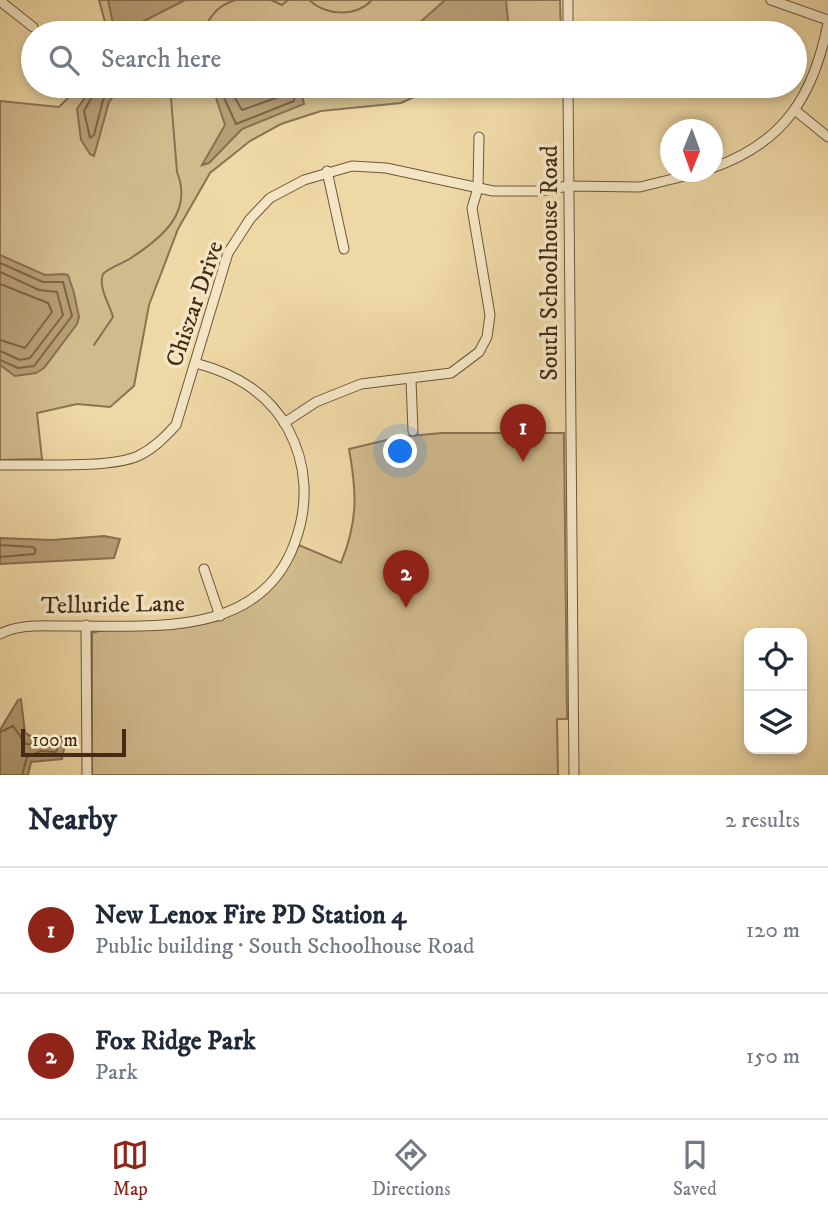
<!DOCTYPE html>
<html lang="en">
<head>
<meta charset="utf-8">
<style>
	:root { --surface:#fff; --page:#f2f2f3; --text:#1f2937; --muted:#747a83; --line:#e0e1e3; --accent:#8f2418 }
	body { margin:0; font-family:"IM FELL DW Pica",serif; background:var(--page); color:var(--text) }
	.controls { position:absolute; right:21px; bottom:21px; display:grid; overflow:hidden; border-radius:14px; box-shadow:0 4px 10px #0003 }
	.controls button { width:63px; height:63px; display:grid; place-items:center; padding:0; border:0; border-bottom:2px solid var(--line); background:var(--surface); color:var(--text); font:35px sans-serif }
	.compass { position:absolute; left:660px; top:119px; width:63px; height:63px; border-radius:50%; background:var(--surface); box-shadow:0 4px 10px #0003; rotate:181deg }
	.scale { position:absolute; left:21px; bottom:18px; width:105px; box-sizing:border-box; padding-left:7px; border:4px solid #452b15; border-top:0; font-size:19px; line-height:24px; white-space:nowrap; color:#452b15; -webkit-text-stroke:5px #f4e6c5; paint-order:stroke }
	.you { position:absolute; left:401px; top:452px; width:24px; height:24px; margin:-18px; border:5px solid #fff; border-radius:50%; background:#1a73e8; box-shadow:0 0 0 10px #1a73e833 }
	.badge { display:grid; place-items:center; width:46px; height:46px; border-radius:50%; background:var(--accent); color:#fff; font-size:23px; font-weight:700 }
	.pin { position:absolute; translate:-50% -58px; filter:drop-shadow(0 2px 4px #0008) }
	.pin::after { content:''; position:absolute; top:37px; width:24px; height:21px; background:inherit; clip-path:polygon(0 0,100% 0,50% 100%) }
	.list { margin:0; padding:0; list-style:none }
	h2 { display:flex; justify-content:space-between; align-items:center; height:91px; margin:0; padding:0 28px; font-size:30px }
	h2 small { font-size:23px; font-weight:400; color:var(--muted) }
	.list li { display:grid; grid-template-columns:46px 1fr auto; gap:21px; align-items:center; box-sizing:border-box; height:126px; padding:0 28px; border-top:2px solid var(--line) }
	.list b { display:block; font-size:26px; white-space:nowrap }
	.list p { margin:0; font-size:23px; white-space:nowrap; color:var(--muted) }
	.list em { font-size:23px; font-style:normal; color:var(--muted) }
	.icon { flex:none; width:38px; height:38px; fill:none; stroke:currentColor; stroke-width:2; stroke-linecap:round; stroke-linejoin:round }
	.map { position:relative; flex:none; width:828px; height:775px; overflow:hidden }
	.search { position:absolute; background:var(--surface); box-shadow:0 4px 10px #0003; left:21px; right:21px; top:21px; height:77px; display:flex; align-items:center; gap:18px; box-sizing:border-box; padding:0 24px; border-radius:38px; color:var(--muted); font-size:26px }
	.sheet { height:343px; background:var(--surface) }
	nav { display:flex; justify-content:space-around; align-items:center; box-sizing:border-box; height:98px; border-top:2px solid var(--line); background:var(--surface); font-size:19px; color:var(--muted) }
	nav a { display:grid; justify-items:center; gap:4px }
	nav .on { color:var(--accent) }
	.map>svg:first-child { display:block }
</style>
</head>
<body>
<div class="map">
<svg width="828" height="775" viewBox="0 0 828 775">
	<rect width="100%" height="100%" fill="#eed8a6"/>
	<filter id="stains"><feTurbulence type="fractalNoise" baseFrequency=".00286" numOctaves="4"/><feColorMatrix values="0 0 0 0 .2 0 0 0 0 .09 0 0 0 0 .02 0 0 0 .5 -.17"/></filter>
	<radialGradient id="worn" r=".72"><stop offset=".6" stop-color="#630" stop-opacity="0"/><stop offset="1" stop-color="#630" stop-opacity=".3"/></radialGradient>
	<g fill="#d1bb8d" stroke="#8b7351" stroke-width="2">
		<polygon points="99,0 560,0 561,33 108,33"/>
		<polygon points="80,86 438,86 401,103 321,111 281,124 250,141 210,173 178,229 149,305 134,386 110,407 77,404 37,413 42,459 0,460 0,101 59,107"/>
		<path d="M442,433H564L567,719H557L558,775H92V633C107,627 129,630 145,630C216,629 267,613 299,545L341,563C358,521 357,493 349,449L399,437Z"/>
	</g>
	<g fill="#b59d75" stroke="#886f4f" stroke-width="2">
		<polygon points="108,0 185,0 142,22 137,33 115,33"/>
		<polygon points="445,0 506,0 508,21 503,33 408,33"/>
		<polygon points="93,86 121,86 109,102 94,156 90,154 81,140 77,109"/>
		<polygon points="219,86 300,86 304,104 242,129 209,163 202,165 225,125 214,92"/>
		<polygon points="0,255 45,275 64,274 68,275 74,293 79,317 77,324 44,368 36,373 15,376 0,365"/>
		<polygon points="104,536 120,539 114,558 0,564 0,538 52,540"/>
		<polygon points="21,699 25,733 36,739 61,737 65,744 62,759 31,762 28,775 0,775 0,730 18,700"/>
	</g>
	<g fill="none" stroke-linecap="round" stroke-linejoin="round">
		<g stroke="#7d6445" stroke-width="2">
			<polyline points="98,86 84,111 90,138 94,135 103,100 113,86"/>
			<polyline points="223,86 222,93 236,124 294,101 294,86"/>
			<polyline points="232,86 232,93 242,110 284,95 285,86"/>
			<polyline points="0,263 43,282 63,282 72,316 34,366 18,368 0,360"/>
			<polyline points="0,272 39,290 57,292 63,315 30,358 20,360 0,351"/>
			<polyline points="0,284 48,303 52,312 25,348 0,340"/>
			<polyline points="0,545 33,547 36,550 34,554 0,557"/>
			<polyline points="0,732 13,726 26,744 58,746 56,752 41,751 27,757 22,775"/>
		</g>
		<g stroke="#886f4f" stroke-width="2">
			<polyline points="271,0 282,5 288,0"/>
			<path d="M309,0C326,16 356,17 372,0"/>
			<path d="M200,33C212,17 214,7 235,0"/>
			<path d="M94,345L113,317C109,303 98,287 103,274C110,267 122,264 131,258C163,237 193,212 177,172L170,86"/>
		</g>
		<defs>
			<g id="minor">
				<polyline points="568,0 568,33"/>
				<polyline points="771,0 828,20"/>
				<polyline points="0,1 33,27"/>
				<polyline points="568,86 574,775"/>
				<polyline points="796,111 828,137"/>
				<path d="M712,168C785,143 814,94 828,23"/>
				<polyline points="327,171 344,249"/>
				<polyline points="411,380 413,431"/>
				<polyline points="284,423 316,402 361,384 451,373 479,352 487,337 490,315 472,208 478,188 479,137"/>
				<path d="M0,465C34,464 109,469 138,456C153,449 164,438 176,425L228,253L250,219L270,198L304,180L352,166L386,168L493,191H540L568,186L640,187L701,172"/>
				<polyline points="204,569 220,616"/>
				<polyline points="86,625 87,775"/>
				<path d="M0,634C19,624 42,626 63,626C146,625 260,641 295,542C309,504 307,464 288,429C268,392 234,373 195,363"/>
			</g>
		</defs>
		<use href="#minor" stroke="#6f5639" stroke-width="11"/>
		<use href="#minor" stroke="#f4e6c5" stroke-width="9"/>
	</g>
	<g text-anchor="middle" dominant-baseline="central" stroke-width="7" stroke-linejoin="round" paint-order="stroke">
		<g font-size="24" fill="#452b15" stroke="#f4e6c5">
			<text transform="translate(550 263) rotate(-90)">South Schoolhouse Road</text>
			<text transform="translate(195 304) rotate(-71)">Chiszar Drive</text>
			<text transform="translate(113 605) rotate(-1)">Telluride Lane</text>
		</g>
	</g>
	<rect width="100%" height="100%" filter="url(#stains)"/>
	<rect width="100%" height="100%" fill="url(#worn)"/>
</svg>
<div class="controls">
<button><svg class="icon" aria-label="locate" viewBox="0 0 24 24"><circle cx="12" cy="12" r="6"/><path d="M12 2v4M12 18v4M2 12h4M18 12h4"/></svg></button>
<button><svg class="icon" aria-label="layers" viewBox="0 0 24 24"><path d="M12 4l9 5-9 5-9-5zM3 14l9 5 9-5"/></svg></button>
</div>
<svg class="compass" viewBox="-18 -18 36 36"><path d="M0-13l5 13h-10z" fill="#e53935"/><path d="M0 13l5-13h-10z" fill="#747a83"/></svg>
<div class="scale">100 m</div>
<div class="you"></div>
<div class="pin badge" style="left:523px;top:462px">1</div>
<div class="pin badge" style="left:406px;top:608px">2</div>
<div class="search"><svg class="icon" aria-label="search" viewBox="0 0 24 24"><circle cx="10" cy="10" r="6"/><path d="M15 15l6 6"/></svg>Search here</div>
</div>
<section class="sheet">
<h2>Nearby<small>2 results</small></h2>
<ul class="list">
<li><span class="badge">1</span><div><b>New Lenox Fire PD Station 4</b><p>Public building · South Schoolhouse Road</p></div><em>120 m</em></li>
<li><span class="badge">2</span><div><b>Fox Ridge Park</b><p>Park</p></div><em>150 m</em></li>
</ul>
</section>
<nav>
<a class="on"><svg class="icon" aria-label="map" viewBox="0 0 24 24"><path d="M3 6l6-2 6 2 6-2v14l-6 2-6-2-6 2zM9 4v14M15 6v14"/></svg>Map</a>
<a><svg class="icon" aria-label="directions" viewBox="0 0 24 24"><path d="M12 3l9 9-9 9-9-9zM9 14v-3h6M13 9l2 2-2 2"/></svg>Directions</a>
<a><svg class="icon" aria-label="saved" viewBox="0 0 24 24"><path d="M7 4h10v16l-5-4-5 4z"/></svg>Saved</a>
</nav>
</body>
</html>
